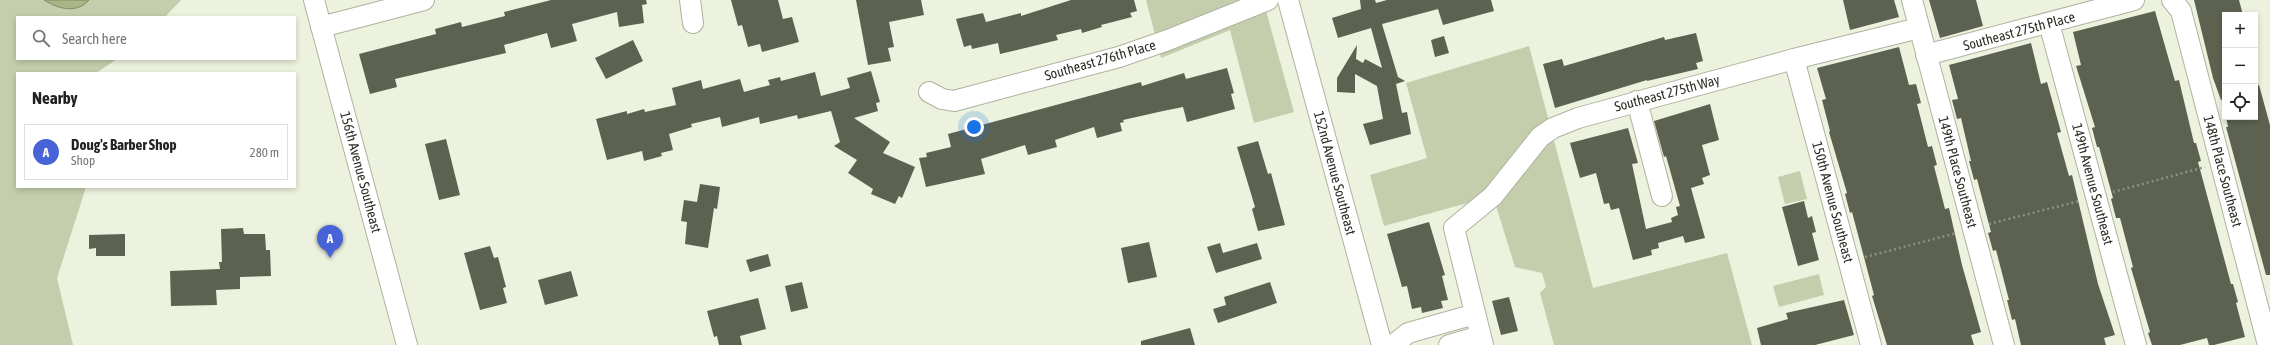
<!DOCTYPE html>
<html lang="en">
<head>
<meta charset="utf-8">
<style>
	:root { --surface:#fff; --page:#f6f6f6; --text:#222; --muted:#767676; --line:#e0e0e0; --accent:#4863d7 }
	body { margin:0; font-family:"Asap Condensed",sans-serif; background:var(--page); color:var(--text) }
	.controls { position:absolute; right:12px; top:12px; display:grid; overflow:hidden; border-radius:0px; box-shadow:0 2px 6px #0003 }
	.controls button { width:36px; height:36px; display:grid; place-items:center; padding:0; border:0; border-bottom:1px solid var(--line); background:var(--surface); color:var(--text); font:20px sans-serif }
	.you { position:absolute; left:974px; top:127px; width:14px; height:14px; margin:-10px; border:3px solid #fff; border-radius:50%; background:#1a73e8; box-shadow:0 0 0 6px #1a73e833 }
	.badge { display:grid; place-items:center; width:26px; height:26px; border-radius:50%; background:var(--accent); color:#fff; font-size:13px; font-weight:700 }
	.pin { position:absolute; translate:-50% -33px; filter:drop-shadow(0 1px 2px #0008) }
	.pin::after { content:''; position:absolute; top:21px; width:14px; height:12px; background:inherit; clip-path:polygon(0 0,100% 0,50% 100%) }
	.list { margin:0; padding:0; list-style:none }
	h2 { display:flex; justify-content:space-between; align-items:center; height:52px; margin:0; padding:0 16px; font-size:17px }
	h2 small { font-size:13px; font-weight:400; color:var(--muted) }
	.list li { display:grid; grid-template-columns:26px 1fr auto; gap:12px; align-items:center; box-sizing:border-box; height:56px; margin:0 8px 8px; padding:0 8px; border:1px solid var(--line); border-radius:0px }
	.list b { display:block; font-size:15px; white-space:nowrap }
	.list p { margin:0; font-size:13px; white-space:nowrap; color:var(--muted) }
	.list em { font-size:13px; font-style:normal; color:var(--muted) }
	.icon { flex:none; width:22px; height:22px; fill:none; stroke:currentColor; stroke-width:2; stroke-linecap:round; stroke-linejoin:round }
	.map { position:relative; flex:none; width:2270px; height:345px; overflow:hidden }
	.search { position:absolute; background:var(--surface); box-shadow:0 2px 6px #0003; left:16px; top:16px; width:280px; height:44px; display:flex; align-items:center; gap:10px; box-sizing:border-box; padding:0 14px; border-radius:0px; color:var(--muted); font-size:15px }
	.panel { position:absolute; background:var(--surface); box-shadow:0 2px 6px #0003; left:16px; top:72px; width:280px; height:116px; border-radius:0px }
	.map>svg:first-child { display:block }
</style>
</head>
<body>
<div class="map">
<svg width="2270" height="345" viewBox="0 0 2270 345">
	<rect width="100%" height="100%" fill="#ecf2dd"/>
	<g fill="#c4cdac">
		<polygon points="0,0 181,0 165,17 17,17 17,59 117,59 96,73 17,73 17,187 86,187 57,278 73,345 0,345"/>
		<polygon points="1146,0 1263,0 1294,112 1254,123 1230,30 1161,58"/>
		<polygon points="1529,46 1593,288 1727,253 1752,345 1554,345 1540,293 1546,287 1542,273 1515,267 1493,196 1384,226 1370,175 1427,158 1406,83"/>
		<polygon points="1800,171 1807,199 1785,204 1778,177"/>
		<polygon points="1819,274 1824,295 1779,307 1773,286"/>
	</g>
	<path fill="#a9b585" stroke="#838c68" d="M44,0H89C77,14 58,9 44,0Z"/>
	<g fill="#5d6250">
		<polygon points="551,0 646,0 647,4 642,5 644,23 619,27 617,12 572,24 577,41 551,48 547,33 504,45 506,53 395,79 397,87 370,94 359,54 436,34 435,29 461,22 462,27 505,16 504,12"/>
		<polygon points="731,0 778,0 783,19 792,17 799,42 762,52 760,44 748,47 742,25 738,26"/>
		<polygon points="856,0 921,0 924,15 889,22 894,47 888,48 891,61 868,65"/>
		<polygon points="1071,0 1134,0 1137,11 1130,13 1132,17 1101,25 1102,27 1082,33 1081,29 1056,35 1058,40 1000,54 998,43 972,49 971,45 964,47 956,19 983,13 986,22 1021,13 1021,16"/>
		<polygon points="1360,0 1375,0 1376,3 1387,0 1491,0 1494,11 1443,25 1438,9 1382,24 1398,77 1405,81 1396,84 1402,113 1407,112 1411,134 1370,145 1363,124 1383,119 1377,86 1355,74 1355,93 1337,92 1337,78 1357,45 1356,59 1363,63 1365,59 1382,68 1371,28 1338,38 1332,18 1361,9"/>
		<polygon points="1843,0 1894,0 1899,17 1850,30"/>
		<polygon points="1929,0 1976,0 1983,26 1940,38"/>
		<polygon points="2194,0 2239,0 2243,15 2225,15 2225,99 2221,100 2213,78"/>
		<polygon points="2155,11 2175,81 2179,80 2194,143 2196,143 2201,161 2198,162 2231,284 2233,284 2238,302 2236,303 2245,337 2214,345 2209,345 2207,338 2180,345 2152,345 2148,333 2150,332 2131,268 2133,267 2120,218 2116,218 2111,199 2113,198 2099,147 2097,147 2092,128 2095,127 2076,66 2081,65 2073,32"/>
		<polygon points="1696,33 1703,61 1696,63 1698,69 1647,81 1647,80 1555,108 1543,64 1562,59 1564,66 1664,37 1665,40"/>
		<polygon points="1444,36 1449,53 1435,57 1431,40"/>
		<polygon points="633,40 643,61 606,79 595,58"/>
		<polygon points="2031,43 2041,84 2047,82 2061,132 2057,133 2069,176 2072,175 2098,284 2115,335 2104,338 2106,345 2021,345 2015,319 2012,320 2007,300 2009,300 1996,250 1993,251 1988,233 1991,232 1977,179 1974,180 1969,161 1971,161 1961,118 1957,119 1952,100 1958,99 1949,65"/>
		<polygon points="1899,47 1909,85 1916,84 1921,103 1917,104 1928,147 1932,146 1937,165 1934,166 1945,209 1949,208 1962,265 1981,332 1971,335 1974,345 1887,345 1872,296 1874,295 1852,212 1850,213 1845,194 1847,193 1829,132 1830,131 1822,100 1826,99 1817,68"/>
		<polygon points="1227,68 1234,93 1231,94 1235,109 1187,122 1183,107 1163,111 1123,120 1124,122 1120,123 1122,131 1097,138 1094,127 1055,140 1057,147 1028,155 1025,145 981,159 985,174 926,187 919,158 927,157 926,153 951,147 948,134 1141,82 1142,86 1184,73 1186,79"/>
		<polygon points="871,71 880,102 876,103 878,111 854,118 890,142 883,153 915,167 902,198 899,196 895,204 871,194 873,189 848,173 857,160 834,146 840,142 831,111 798,119 797,115 760,124 759,117 722,127 720,117 691,124 692,127 669,134 673,150 661,153 662,156 644,161 642,151 607,160 596,119 627,111 627,114 644,109 645,112 676,105 672,88 701,80 703,89 740,79 744,92 770,85 768,80 780,77 781,81 815,72 821,96 850,88 847,78"/>
		<polygon points="2259,85 2270,125 2270,275 2266,275 2226,127 2228,127 2226,117 2255,117 2255,86"/>
		<polygon points="1710,104 1719,140 1702,145 1710,175 1702,178 1704,184 1691,188 1705,238 1685,243 1683,236 1658,243 1659,248 1651,250 1652,255 1633,260 1619,208 1611,210 1609,203 1604,204 1596,173 1580,178 1570,143 1628,128 1638,163 1632,164 1646,229 1672,222 1671,218 1678,215 1676,207 1680,206 1666,156 1664,157 1654,121"/>
		<polygon points="446,139 460,195 439,200 425,144"/>
		<polygon points="1258,141 1268,174 1271,173 1285,225 1258,231 1252,209 1255,207 1237,147"/>
		<polygon points="700,184 720,187 717,209 714,208 708,248 685,244 687,222 681,221 684,200 697,202"/>
		<polygon points="1804,201 1808,218 1812,216 1816,232 1812,233 1819,260 1798,266 1782,207"/>
		<polygon points="1429,222 1445,275 1442,276 1448,300 1441,301 1443,308 1422,313 1421,307 1412,309 1407,286 1402,287 1387,234"/>
		<polygon points="243,228 244,234 265,234 266,250 270,250 271,276 240,277 240,289 216,290 217,305 171,306 170,271 220,269 219,262 222,262 221,229"/>
		<polygon points="125,234 125,256 96,256 96,248 89,249 89,235"/>
		<polygon points="1149,242 1157,277 1128,283 1121,248"/>
		<polygon points="1220,243 1223,253 1257,243 1262,259 1216,273 1207,247"/>
		<polygon points="490,246 494,258 498,257 506,287 503,288 507,303 480,310 464,253"/>
		<polygon points="768,254 771,266 750,272 746,260"/>
		<polygon points="571,271 578,296 545,305 538,280"/>
		<polygon points="802,282 808,308 791,312 785,286"/>
		<polygon points="1270,282 1277,303 1218,323 1213,309 1226,305 1224,297"/>
		<polygon points="1509,297 1518,331 1501,335 1492,301"/>
		<polygon points="758,298 766,329 740,336 742,345 719,345 717,336 714,337 707,311"/>
		<polygon points="1844,300 1854,335 1815,345 1761,345 1757,328 1788,319 1786,313"/>
		<polygon points="1190,328 1195,345 1141,345 1141,341"/>
	</g>
	<g fill="none" stroke-linecap="round" stroke-linejoin="round">
		<defs>
			<g id="minor">
				<polyline points="314,0 407,345"/>
				<polyline points="690,0 693,23"/>
				<polyline points="1288,0 1382,345"/>
				<polyline points="1912,0 2004,345"/>
				<polyline points="2172,0 2181,11 2268,345"/>
				<polyline points="2049,23 2136,345"/>
				<polyline points="321,27 424,0"/>
				<polyline points="1926,55 2134,0"/>
				<polyline points="1794,59 1871,345"/>
				<polyline points="929,92 942,99 954,101 1119,57 1168,40 1268,0"/>
				<polyline points="1637,101 1662,196"/>
				<polyline points="1393,345 1408,333 1475,314"/>
				<polyline points="1449,345 1480,336"/>
				<polyline points="1483,345 1454,228 1493,196 1540,137 1553,128 1578,118 1794,59 1919,28"/>
			</g>
		</defs>
		<use href="#minor" stroke="#aeb3a0" stroke-width="22"/>
		<g stroke="#8d9183" stroke-width="2.5" stroke-dasharray="2 3" stroke-linecap="butt">
			<polyline points="2113,192 2205,167"/>
			<polyline points="1989,224 2079,201"/>
			<polyline points="1865,257 1957,233"/>
		</g>
		<use href="#minor" stroke="#fff" stroke-width="20"/>
	</g>
	<g text-anchor="middle" dominant-baseline="central" stroke-width="4" stroke-linejoin="round" paint-order="stroke">
		<g font-size="14" fill="#2b2d25" stroke="#fff">
			<text transform="translate(2019 31) rotate(-15)">Southeast 275th Place</text>
			<text transform="translate(1100 60) rotate(-16)">Southeast 276th Place</text>
			<text transform="translate(1667 93) rotate(-15)">Southeast 275th Way</text>
			<text transform="translate(2223 171) rotate(75)">148th Place Southeast</text>
			<text transform="translate(361 172) rotate(75)">156th Avenue Southeast</text>
			<text transform="translate(1958 172) rotate(75)">149th Place Southeast</text>
			<text transform="translate(1335 173) rotate(75)">152nd Avenue Southeast</text>
			<text transform="translate(2093 184) rotate(75)">149th Avenue Southeast</text>
			<text transform="translate(1833 202) rotate(75)">150th Avenue Southeast</text>
		</g>
	</g>
</svg>
<div class="controls">
<button>+</button>
<button>−</button>
<button><svg class="icon" aria-label="locate" viewBox="0 0 24 24"><circle cx="12" cy="12" r="6"/><path d="M12 2v4M12 18v4M2 12h4M18 12h4"/></svg></button>
</div>
<div class="you"></div>
<div class="pin badge" style="left:330px;top:258px">A</div>
<div class="search"><svg class="icon" aria-label="search" viewBox="0 0 24 24"><circle cx="10" cy="10" r="6"/><path d="M15 15l6 6"/></svg>Search here</div>
<section class="panel">
<h2>Nearby<small></small></h2>
<ul class="list">
<li><span class="badge">A</span><div><b>Doug's Barber Shop</b><p>Shop</p></div><em>280 m</em></li>
</ul>
</section>
</div>
</body>
</html>
